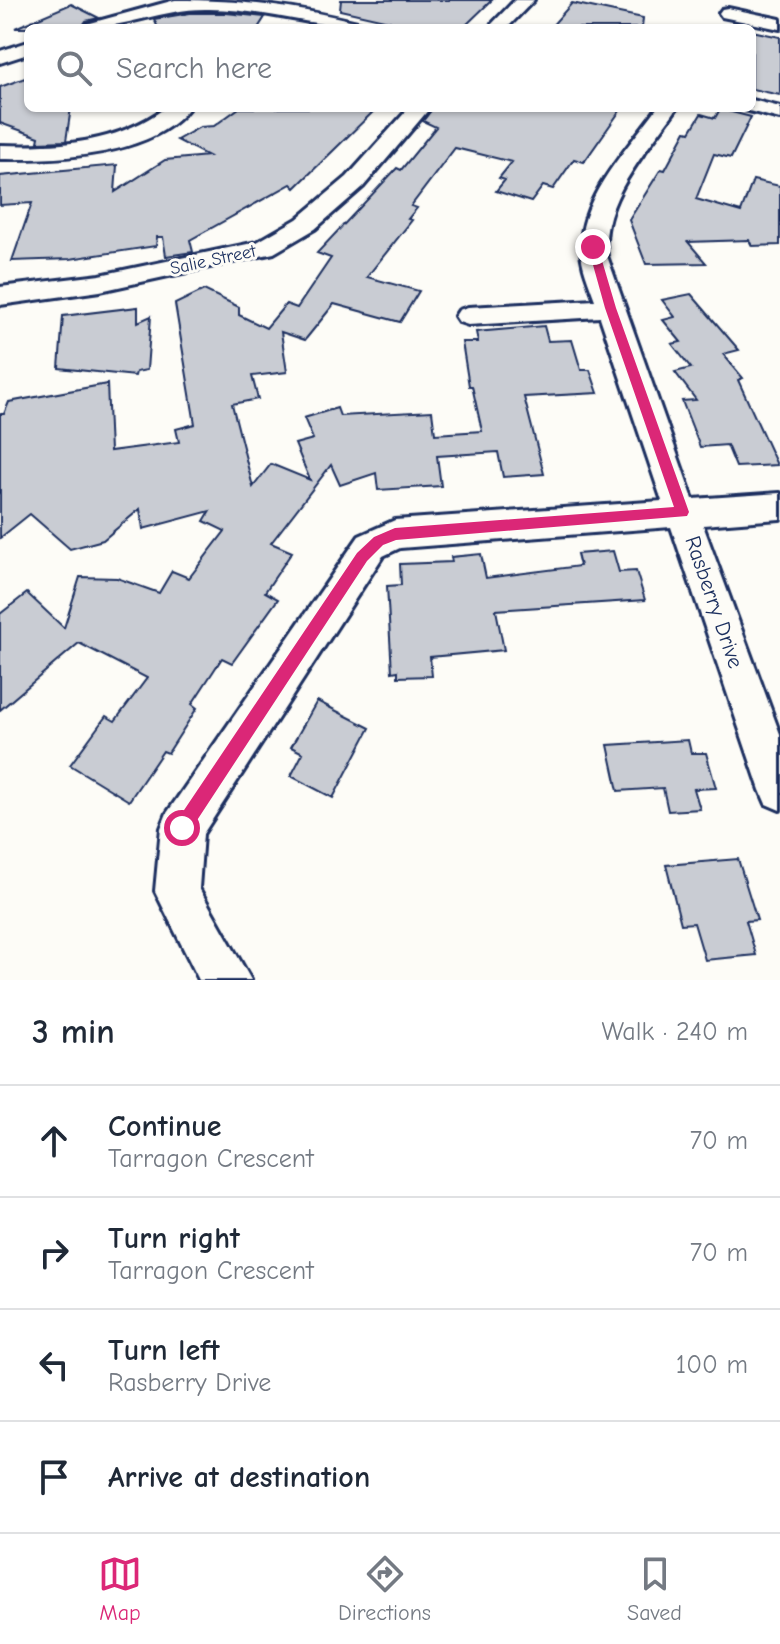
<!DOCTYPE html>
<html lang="en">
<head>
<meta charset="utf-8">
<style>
	:root { --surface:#fff; --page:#f6f6f7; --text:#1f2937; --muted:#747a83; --line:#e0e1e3; --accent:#db2777 }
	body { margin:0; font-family:"Comic Neue",sans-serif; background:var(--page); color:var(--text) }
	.stop { position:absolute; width:24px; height:24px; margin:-18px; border:6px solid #db2777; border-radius:50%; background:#fff }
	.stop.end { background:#db2777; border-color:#fff; box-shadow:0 2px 8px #0008 }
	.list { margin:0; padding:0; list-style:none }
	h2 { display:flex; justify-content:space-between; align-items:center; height:104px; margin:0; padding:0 32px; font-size:34px }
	h2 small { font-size:26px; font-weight:400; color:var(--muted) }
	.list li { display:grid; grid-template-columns:52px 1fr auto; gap:24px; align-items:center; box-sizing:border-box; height:112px; padding:0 32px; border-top:2px solid var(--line) }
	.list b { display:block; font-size:30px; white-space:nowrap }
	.list p { margin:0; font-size:26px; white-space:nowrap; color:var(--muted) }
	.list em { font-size:26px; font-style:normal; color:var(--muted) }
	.icon { flex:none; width:44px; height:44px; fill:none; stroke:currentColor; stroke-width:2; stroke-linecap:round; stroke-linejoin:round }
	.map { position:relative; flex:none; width:780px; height:980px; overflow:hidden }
	.search { position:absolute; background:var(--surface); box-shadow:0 2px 6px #0004; left:24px; right:24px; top:24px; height:88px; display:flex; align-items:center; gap:20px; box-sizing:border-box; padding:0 28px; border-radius:12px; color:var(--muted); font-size:30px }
	.sheet { height:552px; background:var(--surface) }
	nav { display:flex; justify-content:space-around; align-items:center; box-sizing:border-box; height:112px; border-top:2px solid var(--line); background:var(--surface); font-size:22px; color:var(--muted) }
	nav a { display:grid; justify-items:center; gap:4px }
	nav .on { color:var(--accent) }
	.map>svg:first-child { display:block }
</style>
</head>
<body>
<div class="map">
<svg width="780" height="980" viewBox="0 0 780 980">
	<rect width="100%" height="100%" fill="#fdfcf7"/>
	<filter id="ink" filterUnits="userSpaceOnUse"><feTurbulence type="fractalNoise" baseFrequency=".0125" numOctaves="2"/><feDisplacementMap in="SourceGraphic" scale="16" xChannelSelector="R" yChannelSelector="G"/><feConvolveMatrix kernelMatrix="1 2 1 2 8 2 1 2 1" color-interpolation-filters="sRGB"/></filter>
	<g filter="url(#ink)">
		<g fill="#c9ccd3" stroke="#1b2f5e" stroke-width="2">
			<polygon points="341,0 492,0 463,28 382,28 389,21 340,10"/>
			<polygon points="572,3 643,18 642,28 550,28"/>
			<polygon points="71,4 99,18 86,21 81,28 15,28"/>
			<polygon points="190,13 226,13 265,17 258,28 158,28 154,19"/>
			<polygon points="752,31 780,37 780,95 752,89"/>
			<polygon points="28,77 28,108 71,108 66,141 38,142 39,137 0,123 0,87"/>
			<polygon points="239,108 377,108 295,188 291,184 190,240 193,252 166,256 163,237 157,237 156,246 70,259 12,261 32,203 0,205 0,176 117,165 115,192 165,160 208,156 177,140 200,127 214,126"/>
			<polygon points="433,108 622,108 584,162 574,159 553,189 543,186 531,202 496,191 505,180 499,178 512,162 455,148 411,206 417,208 408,219 412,220 367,277 419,291 400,322 334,304 305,340 281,332 287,372 252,376 258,399 232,404 253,487 271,464 310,480 295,444 313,439 304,418 337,408 340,416 432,411 435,434 482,431 472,386 469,386 462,342 478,342 476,332 544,326 548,341 572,340 581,370 590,370 598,393 524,397 544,474 503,477 498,452 437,456 441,486 378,490 376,473 340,485 331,465 271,543 292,552 265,592 278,599 232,663 222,658 192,704 197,708 168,753 163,751 129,801 70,765 106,716 115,721 147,678 79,643 0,710 0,614 27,593 64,628 80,577 117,578 159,593 172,571 189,578 225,531 204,521 210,511 143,529 140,509 103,540 70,549 30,514 0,538 0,414 4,414 9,402 107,384 110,451 179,442 176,429 195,424 175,304 204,290 239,307 239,315 266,328 286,304 297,308 331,258 317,253 397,168 401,170 436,127 423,121"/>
			<polygon points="720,109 751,117 731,158 714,154 696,199 741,212 753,180 780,186 780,245 752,246 749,240 688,242 706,263 646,264 629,220 661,169 665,170 686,131 690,132 701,114 715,118"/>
			<polygon points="691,294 739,350 723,354 743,378 738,380 777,465 736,467 727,445 700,447 682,401 696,400 675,372 691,368 672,344 681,342 663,320 675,317 662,300"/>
			<polygon points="138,307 138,322 151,316 147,370 136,372 135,376 59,368 63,316"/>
			<polygon points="613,551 619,572 636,571 645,600 496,610 504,650 430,657 432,676 398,677 398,671 392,672 387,586 401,585 400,564 452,562 451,557 481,554 486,578 580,566 577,554"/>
			<polygon points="317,701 370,728 333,798 291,776 303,753 291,747"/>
			<polygon points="688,740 691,753 706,753 716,788 694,789 700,809 668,811 663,788 618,791 608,745"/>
			<polygon points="738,859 757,920 746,921 756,955 705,960 694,923 681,924 666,865"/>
		</g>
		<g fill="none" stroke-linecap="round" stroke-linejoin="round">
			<defs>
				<g id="street">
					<path d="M175,0C246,0 297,7 366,24L369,28C314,28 261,8 205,9C163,9 125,28 84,28L87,24Z"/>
					<polygon points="515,0 534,0 507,28 488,28"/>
					<polygon points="728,8 780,19 780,29 722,17 719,13 722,9"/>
					<polygon points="28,42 28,54 0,63 0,51"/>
					<polygon points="752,100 780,107 780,119 745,110 743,108 752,108"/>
					<path d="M165,108H189C152,157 56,160 0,159V145C59,147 116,144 165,108Z"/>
					<polygon points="409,108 430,108 363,187 315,229 274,253 100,291 0,305 0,287 100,275 257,242 297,219 347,177"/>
					<path d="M657,108H677C649,149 598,202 607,256L693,499L780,493V519L703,525L780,734V810L766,804L760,790L671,527L400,548L383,556L203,834L199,888L251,980H199L155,891L161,828L167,813L359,536L395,520L662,501L600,317L468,325L459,322L455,316L459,310L468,307L595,300C589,282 580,264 581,245C582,194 629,147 657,108Z"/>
				</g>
			</defs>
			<use href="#street" stroke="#1b2f5e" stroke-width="6"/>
			<use href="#street" fill="#fdfcf7" fill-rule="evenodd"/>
		</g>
	</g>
	<polygon fill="#db2777" points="593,244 598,247 616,308 689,512 687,516 396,540 383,545 367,561 188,834 182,837 176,834 173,828 176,822 357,553 374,537 395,528 674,507 605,308 588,247"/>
	<g text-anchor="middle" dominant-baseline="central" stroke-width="6" stroke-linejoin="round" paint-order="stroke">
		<g font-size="18" fill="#1b2f5e" stroke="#fdfcf7">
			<text transform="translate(213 260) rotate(-12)">Salie Street</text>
		</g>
		<g font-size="22" fill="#1b2f5e" stroke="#fdfcf7">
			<text transform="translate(714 602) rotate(71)">Rasberry Drive</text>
		</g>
	</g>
</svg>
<div class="stop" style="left:182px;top:828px"></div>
<div class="stop end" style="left:593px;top:247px"></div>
<div class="search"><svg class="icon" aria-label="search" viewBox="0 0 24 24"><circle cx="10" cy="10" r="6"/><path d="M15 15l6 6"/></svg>Search here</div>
</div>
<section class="sheet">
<h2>3 min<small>Walk · 240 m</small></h2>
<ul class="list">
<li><svg class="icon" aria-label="ahead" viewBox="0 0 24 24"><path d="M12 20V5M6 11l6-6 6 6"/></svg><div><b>Continue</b><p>Tarragon Crescent</p></div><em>70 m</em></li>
<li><svg class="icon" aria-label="right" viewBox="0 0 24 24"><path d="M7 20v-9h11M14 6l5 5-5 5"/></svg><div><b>Turn right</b><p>Tarragon Crescent</p></div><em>70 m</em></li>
<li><svg class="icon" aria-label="left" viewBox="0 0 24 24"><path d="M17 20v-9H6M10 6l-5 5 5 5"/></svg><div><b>Turn left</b><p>Rasberry Drive</p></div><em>100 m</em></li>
<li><svg class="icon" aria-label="arrive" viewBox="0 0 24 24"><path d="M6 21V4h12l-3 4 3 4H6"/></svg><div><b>Arrive at destination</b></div></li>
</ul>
</section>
<nav>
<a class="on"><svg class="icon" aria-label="map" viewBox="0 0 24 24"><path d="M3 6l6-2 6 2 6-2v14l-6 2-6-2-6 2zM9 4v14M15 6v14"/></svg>Map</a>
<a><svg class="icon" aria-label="directions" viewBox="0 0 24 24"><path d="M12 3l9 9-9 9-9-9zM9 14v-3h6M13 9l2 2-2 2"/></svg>Directions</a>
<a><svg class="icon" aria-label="saved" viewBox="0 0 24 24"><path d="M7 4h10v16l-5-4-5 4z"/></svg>Saved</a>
</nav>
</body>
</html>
